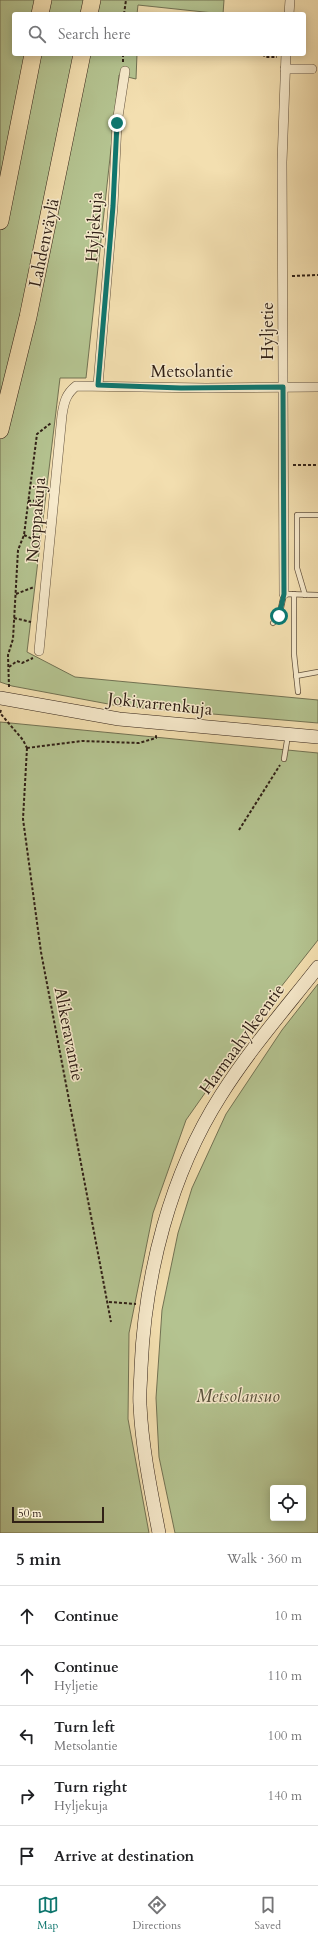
<!DOCTYPE html>
<html lang="en">
<head>
<meta charset="utf-8">
<style>
	:root { --surface:#fff; --page:#f6f6f6; --text:#202124; --muted:#757577; --line:#e0e0e0; --accent:#0f766e }
	body { margin:0; font-family:Cardo,serif; background:var(--page); color:var(--text) }
	.controls { position:absolute; right:12px; bottom:12px; display:grid; overflow:hidden; border-radius:4px; box-shadow:0 2px 10px #0003 }
	.controls button { width:36px; height:36px; display:grid; place-items:center; padding:0; border:0; border-bottom:1px solid var(--line); background:var(--surface); color:var(--text); font:20px sans-serif }
	.scale { position:absolute; left:12px; bottom:10px; width:92px; box-sizing:border-box; padding-left:4px; border:2px solid #302016; border-top:0; font-size:11px; line-height:14px; white-space:nowrap; color:#302016; -webkit-text-stroke:3px #f7eacc; paint-order:stroke }
	.stop { position:absolute; width:12px; height:12px; margin:-9px; border:3px solid #0f766e; border-radius:50%; background:#fff }
	.stop.end { background:#0f766e; border-color:#fff; box-shadow:0 1px 4px #0008 }
	.list { margin:0; padding:0; list-style:none }
	h2 { display:flex; justify-content:space-between; align-items:center; height:52px; margin:0; padding:0 16px; font-size:17px }
	h2 small { font-size:13px; font-weight:400; color:var(--muted) }
	.list li { display:grid; grid-template-columns:26px 1fr auto; gap:12px; align-items:center; box-sizing:border-box; height:60px; padding:0 16px; border-top:1px solid var(--line) }
	.list b { display:block; font-size:15px; white-space:nowrap }
	.list p { margin:0; font-size:13px; white-space:nowrap; color:var(--muted) }
	.list em { font-size:13px; font-style:normal; color:var(--muted) }
	.icon { flex:none; width:22px; height:22px; fill:none; stroke:currentColor; stroke-width:2; stroke-linecap:round; stroke-linejoin:round }
	.map { position:relative; flex:none; width:318px; height:1533px; overflow:hidden }
	.search { position:absolute; background:var(--surface); box-shadow:0 2px 10px #0003; left:12px; right:12px; top:12px; height:44px; display:flex; align-items:center; gap:10px; box-sizing:border-box; padding:0 14px; border-radius:4px; color:var(--muted); font-size:15px }
	.sheet { height:352px; background:var(--surface) }
	nav { display:flex; justify-content:space-around; align-items:center; box-sizing:border-box; height:56px; border-top:1px solid var(--line); background:var(--surface); font-size:11px; color:var(--muted) }
	nav a { display:grid; justify-items:center; gap:2px }
	nav .on { color:var(--accent) }
	.map>svg:first-child { display:block }
</style>
</head>
<body>
<div class="map">
<svg width="318" height="1533" viewBox="0 0 318 1533">
	<rect width="100%" height="100%" fill="#f3dfb0"/>
	<filter id="stains"><feTurbulence type="fractalNoise" baseFrequency=".005" numOctaves="4"/><feColorMatrix values="0 0 0 0 .2 0 0 0 0 .09 0 0 0 0 .02 0 0 0 .5 -.17"/></filter>
	<radialGradient id="worn" r=".72"><stop offset=".6" stop-color="#630" stop-opacity="0"/><stop offset="1" stop-color="#630" stop-opacity=".3"/></radialGradient>
	<g fill="#b4c390" stroke="#727253" fill-rule="evenodd">
		<polygon points="0,0 224,0 223,14 138,5 137,14 14,14 14,54 137,54 136,79 119,75 86,378 60,378 27,652 75,677 318,700 318,723 119,706 12,686 0,682"/>
		<polygon points="0,722 318,753 318,940 269,1002 186,1120 153,1213 129,1333 128,1419 149,1533 0,1533"/>
		<path d="M318,984V1533H175L159,1457L156,1398L162,1310L178,1233L192,1188L226,1114L282,1030ZM273,1488H303V1518H273Z"/>
	</g>
	<g fill="none" stroke-linecap="round" stroke-linejoin="round">
		<defs>
			<g id="lane">
				<polyline points="294,594 294,654 298,692"/>
				<polyline points="305,595 297,568 297,515 318,515"/>
				<polyline points="273,623 279,617 284,594 318,595"/>
				<polyline points="296,676 318,672"/>
				<polyline points="284,759 288,735"/>
			</g>
			<g id="street">
				<polyline points="289,14 290,0"/>
				<polyline points="285,69 312,69"/>
				<polyline points="98,385 113,206 117,123 125,71"/>
				<polyline points="284,594 282,162 286,54"/>
				<path d="M39,651L62,415C64,402 66,394 76,386L206,388L318,387"/>
			</g>
			<g id="secondary">
				<polyline points="0,698 119,719 318,737"/>
				<path d="M159,1533C151,1491 142,1448 140,1405C139,1392 141,1380 141,1368C145,1274 170,1175 221,1095C250,1049 285,1009 318,967"/>
			</g>
			<g id="highway">
				<polyline points="40,14 43,0"/>
				<polyline points="89,14 92,0"/>
				<polyline points="0,221 33,54"/>
				<polyline points="0,430 28,317 82,54"/>
			</g>
		</defs>
		<use href="#lane" stroke="#61503c" stroke-width="6"/>
		<use href="#street" stroke="#61503c" stroke-width="10"/>
		<use href="#secondary" stroke="#302016" stroke-width="14"/>
		<use href="#highway" stroke="#302016" stroke-width="18"/>
		<g stroke="#302016" stroke-width="2" stroke-dasharray="3 2" stroke-linecap="butt">
			<polyline points="124,14 126,0"/>
			<polyline points="123,54 123,62"/>
			<polyline points="263,54 265,57 277,57"/>
			<polyline points="292,276 318,275"/>
			<polyline points="293,465 318,465"/>
			<polyline points="28,501 45,500"/>
			<polyline points="24,535 39,542"/>
			<polyline points="16,594 34,587"/>
			<polyline points="14,618 31,622"/>
			<polyline points="9,667 17,661 22,663 33,658"/>
			<polyline points="9,687 8,655 13,639 18,550 24,535 37,434 51,423"/>
			<polyline points="1,710 0,713 23,740 27,748"/>
			<polyline points="27,748 23,819 41,952 111,1322"/>
			<polyline points="27,748 82,741 139,743 156,738 156,735"/>
			<polyline points="239,830 280,765"/>
			<polyline points="109,1302 136,1304"/>
		</g>
		<use href="#lane" stroke="#f7eacc" stroke-width="4.5"/>
		<use href="#street" stroke="#f7eacc" stroke-width="9"/>
		<use href="#secondary" stroke="#f7eacc" stroke-width="13"/>
		<use href="#highway" stroke="#f3dfb0" stroke-width="17"/>
	</g>
	<g fill="none" stroke-linecap="round" stroke-linejoin="round">
		<polyline stroke="#0f766e" stroke-width="5" points="117,123 113,206 98,385 181,388 283,387 284,594 279,616"/>
	</g>
	<g text-anchor="middle" dominant-baseline="central" stroke-width="3" stroke-linejoin="round" paint-order="stroke">
		<g font-size="17" fill="#302016" stroke="#f7eacc">
			<text transform="translate(94 227) rotate(-86)">Hyljekuja</text>
			<text transform="translate(44 243) rotate(-78)">Lahdenväylä</text>
			<text transform="translate(267 331) rotate(-90)">Hyljetie</text>
			<text x="192" y="371">Metsolantie</text>
			<text transform="translate(36 520) rotate(-85)">Norppakuja</text>
			<text transform="translate(160 704) rotate(6)">Jokivarrenkuja</text>
			<text transform="translate(69 1034) rotate(79)">Alikeravantie</text>
			<text transform="translate(242 1039) rotate(-54)">Harmaahylkeentie</text>
		</g>
		<g font-size="17" font-style="italic" fill="#58513b" stroke="#f7eacc">
			<text x="238" y="1396">Metsolansuo</text>
		</g>
	</g>
	<rect width="100%" height="100%" filter="url(#stains)"/>
	<rect width="100%" height="100%" fill="url(#worn)"/>
</svg>
<div class="controls">
<button><svg class="icon" aria-label="locate" viewBox="0 0 24 24"><circle cx="12" cy="12" r="6"/><path d="M12 2v4M12 18v4M2 12h4M18 12h4"/></svg></button>
</div>
<div class="scale">50 m</div>
<div class="stop" style="left:279px;top:616px"></div>
<div class="stop end" style="left:117px;top:123px"></div>
<div class="search"><svg class="icon" aria-label="search" viewBox="0 0 24 24"><circle cx="10" cy="10" r="6"/><path d="M15 15l6 6"/></svg>Search here</div>
</div>
<section class="sheet">
<h2>5 min<small>Walk · 360 m</small></h2>
<ul class="list">
<li><svg class="icon" aria-label="ahead" viewBox="0 0 24 24"><path d="M12 20V5M6 11l6-6 6 6"/></svg><div><b>Continue</b></div><em>10 m</em></li>
<li><svg class="icon" aria-label="ahead" viewBox="0 0 24 24"><path d="M12 20V5M6 11l6-6 6 6"/></svg><div><b>Continue</b><p>Hyljetie</p></div><em>110 m</em></li>
<li><svg class="icon" aria-label="left" viewBox="0 0 24 24"><path d="M17 20v-9H6M10 6l-5 5 5 5"/></svg><div><b>Turn left</b><p>Metsolantie</p></div><em>100 m</em></li>
<li><svg class="icon" aria-label="right" viewBox="0 0 24 24"><path d="M7 20v-9h11M14 6l5 5-5 5"/></svg><div><b>Turn right</b><p>Hyljekuja</p></div><em>140 m</em></li>
<li><svg class="icon" aria-label="arrive" viewBox="0 0 24 24"><path d="M6 21V4h12l-3 4 3 4H6"/></svg><div><b>Arrive at destination</b></div></li>
</ul>
</section>
<nav>
<a class="on"><svg class="icon" aria-label="map" viewBox="0 0 24 24"><path d="M3 6l6-2 6 2 6-2v14l-6 2-6-2-6 2zM9 4v14M15 6v14"/></svg>Map</a>
<a><svg class="icon" aria-label="directions" viewBox="0 0 24 24"><path d="M12 3l9 9-9 9-9-9zM9 14v-3h6M13 9l2 2-2 2"/></svg>Directions</a>
<a><svg class="icon" aria-label="saved" viewBox="0 0 24 24"><path d="M7 4h10v16l-5-4-5 4z"/></svg>Saved</a>
</nav>
</body>
</html>
